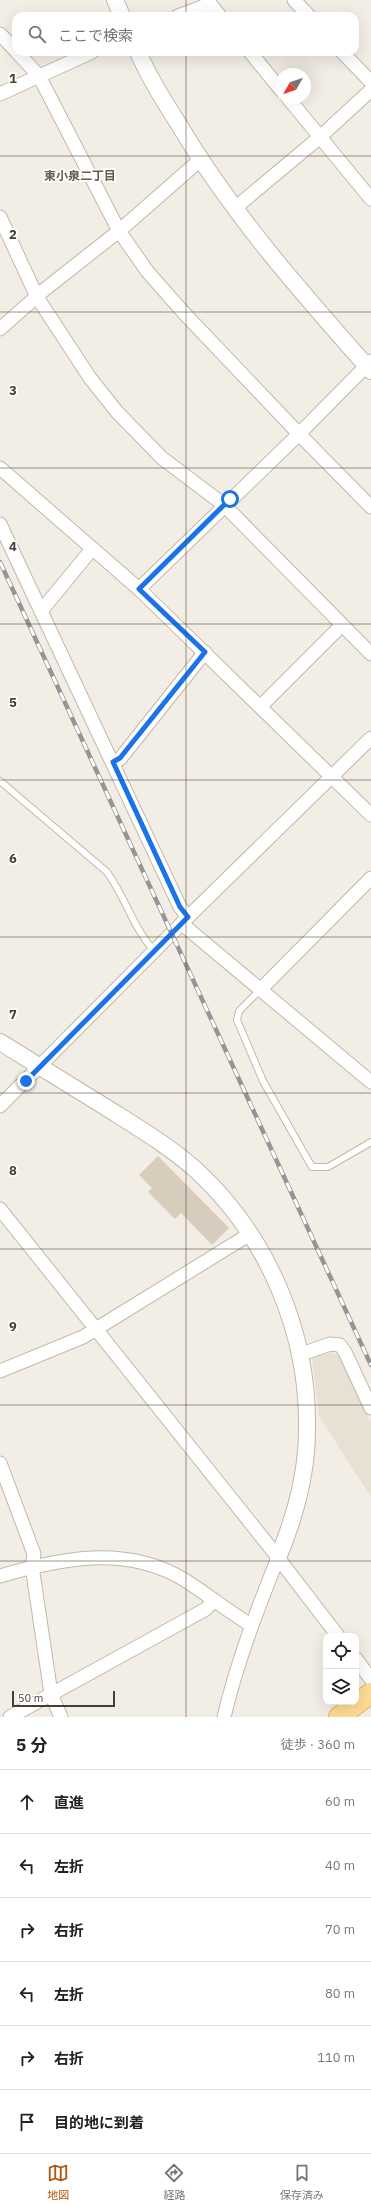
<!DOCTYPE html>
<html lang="ja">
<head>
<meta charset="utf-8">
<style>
	:root { --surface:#fff; --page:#f2f2f2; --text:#222; --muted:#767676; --line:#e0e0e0; --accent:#b45309 }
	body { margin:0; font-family:"IBM Plex Sans","Noto Sans JP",sans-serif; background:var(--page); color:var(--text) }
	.controls { position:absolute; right:12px; bottom:12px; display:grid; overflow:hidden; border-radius:8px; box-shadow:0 4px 16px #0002 }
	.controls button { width:36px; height:36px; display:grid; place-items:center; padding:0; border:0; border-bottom:1px solid var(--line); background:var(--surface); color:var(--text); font:20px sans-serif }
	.compass { position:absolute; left:275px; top:68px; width:36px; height:36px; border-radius:50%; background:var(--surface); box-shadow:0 4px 16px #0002; rotate:230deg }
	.scale { position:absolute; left:12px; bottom:10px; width:103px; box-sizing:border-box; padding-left:4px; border:2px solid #453e35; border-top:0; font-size:11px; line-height:14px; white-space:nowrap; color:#453e35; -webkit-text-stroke:3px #fff; paint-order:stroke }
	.stop { position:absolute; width:12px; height:12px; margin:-9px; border:3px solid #1a73e8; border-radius:50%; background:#fff }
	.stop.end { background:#1a73e8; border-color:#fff; box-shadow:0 1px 4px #0008 }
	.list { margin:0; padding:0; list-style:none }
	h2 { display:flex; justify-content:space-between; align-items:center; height:52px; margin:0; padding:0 16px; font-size:17px }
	h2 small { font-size:13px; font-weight:400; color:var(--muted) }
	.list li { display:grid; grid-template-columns:26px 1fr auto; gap:12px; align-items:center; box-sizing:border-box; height:64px; padding:0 16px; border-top:1px solid var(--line) }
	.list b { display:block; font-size:15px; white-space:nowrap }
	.list em { font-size:13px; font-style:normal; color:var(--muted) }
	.icon { flex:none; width:22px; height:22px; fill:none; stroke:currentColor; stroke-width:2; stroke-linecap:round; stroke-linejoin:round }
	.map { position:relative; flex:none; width:371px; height:1717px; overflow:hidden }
	.search { position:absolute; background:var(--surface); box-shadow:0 4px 16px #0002; left:12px; right:12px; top:12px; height:44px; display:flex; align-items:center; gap:10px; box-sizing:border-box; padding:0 14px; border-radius:12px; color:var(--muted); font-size:15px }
	.sheet { height:436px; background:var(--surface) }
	nav { display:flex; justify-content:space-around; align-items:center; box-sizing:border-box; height:56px; border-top:1px solid var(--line); background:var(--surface); font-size:11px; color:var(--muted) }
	nav a { display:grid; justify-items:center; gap:2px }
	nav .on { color:var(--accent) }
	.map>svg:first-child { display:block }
</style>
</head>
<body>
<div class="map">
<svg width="371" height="1717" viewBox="0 0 371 1717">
	<rect width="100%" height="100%" fill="#f3eee5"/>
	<polygon fill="#e7e0d3" points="329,1352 339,1355 371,1423 371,1497 319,1416 312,1357"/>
	<polygon fill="#d8ccbd" points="158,1156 229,1228 212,1245 181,1213 175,1219 148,1192 152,1188 139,1175"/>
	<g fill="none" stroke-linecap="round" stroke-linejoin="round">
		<defs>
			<g id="service">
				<path d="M0,781L107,872C126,898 132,926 154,951"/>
				<polyline points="260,990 239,1011 237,1020 263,1081 312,1167 328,1167 371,1142"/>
			</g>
			<g id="minor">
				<polyline points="207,0 220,16"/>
				<polyline points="294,0 309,16"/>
				<polyline points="178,16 210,4"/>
				<polyline points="0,34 16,51"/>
				<polyline points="17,52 39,76 119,231 147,271 183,312 299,434 371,507"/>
				<polyline points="250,52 281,90"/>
				<polyline points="342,52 371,82"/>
				<polyline points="0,94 92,52"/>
				<polyline points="288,98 371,199"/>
				<polyline points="235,208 320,137 371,90"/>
				<polyline points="0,217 37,297 90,378 117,412 162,458 224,505 371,654"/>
				<polyline points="0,329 44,290 119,231 200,160"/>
				<polyline points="0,468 139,589 371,815"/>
				<polyline points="0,524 180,907 188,917"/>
				<polyline points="139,589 299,434 371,361"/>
				<polyline points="41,611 92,549"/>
				<polyline points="261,706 342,625"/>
				<polyline points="113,762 120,759 205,652"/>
				<polyline points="182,924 371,1082"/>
				<polyline points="260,990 371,878"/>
				<polyline points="0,1106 188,917 371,738"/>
				<polyline points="0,1209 269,1546 338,1636"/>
				<polyline points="299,1355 330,1344 340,1345 345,1352 371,1408"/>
				<polyline points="0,1371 83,1337 250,1234"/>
				<polyline points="0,1463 34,1554 32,1566 51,1694 61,1717"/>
				<path d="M0,1576C61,1558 125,1545 183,1579C206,1593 227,1611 251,1625"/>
				<polyline points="356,1659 371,1679"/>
				<polyline points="10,1717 206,1609 214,1600"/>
				<path d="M224,1717C237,1662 257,1610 278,1558"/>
			</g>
			<g id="tertiary">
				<polyline points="115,0 122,16"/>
				<path d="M138,52C149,77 163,100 178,123C232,214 301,292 371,371"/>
				<path d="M0,1042C36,1064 71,1086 107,1108C137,1127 169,1146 196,1170C268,1236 309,1334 307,1430C307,1475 295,1517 278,1558"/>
			</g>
			<polyline id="primary" points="339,1717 371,1693"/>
		</defs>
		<use href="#service" stroke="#c1b8ab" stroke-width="8"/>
		<use href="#minor" stroke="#c1b8ab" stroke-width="15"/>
		<use href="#tertiary" stroke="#c1b8ab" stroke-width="18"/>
		<use href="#primary" stroke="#e5b861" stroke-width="22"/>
		<use href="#service" stroke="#fff" stroke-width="6"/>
		<use href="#minor" stroke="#fff" stroke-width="13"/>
		<use href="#tertiary" stroke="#fff" stroke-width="16"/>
		<use href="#primary" stroke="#ffdc92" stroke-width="20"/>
		<defs>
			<polyline id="rail" points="0,562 371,1365"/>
		</defs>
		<use href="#rail" stroke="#959595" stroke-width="4.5"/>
		<use href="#rail" stroke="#fff" stroke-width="3" stroke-dasharray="9" stroke-linecap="butt"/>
	</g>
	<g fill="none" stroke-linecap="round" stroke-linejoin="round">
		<polyline stroke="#1a73e8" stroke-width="5" points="26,1081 188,917 180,907 113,762 120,758 205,652 139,589 230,499"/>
	</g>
	<path fill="none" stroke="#453e35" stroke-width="1" stroke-opacity="0.55" d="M186,0V16M186,52V1717M0,156H371M0,312H371M0,468H371M0,624H371M0,780H371M0,937H371M0,1093H371M0,1249H371M0,1405H371M0,1561H371"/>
	<g text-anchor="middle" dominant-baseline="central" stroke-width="3.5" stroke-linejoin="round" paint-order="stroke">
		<g font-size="12" font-weight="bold" fill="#685c4c" stroke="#fff">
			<text x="80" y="175">東小泉二丁目</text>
		</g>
	</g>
	<g font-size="13" text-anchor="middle" font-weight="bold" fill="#453e35" stroke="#fff" stroke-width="3.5" stroke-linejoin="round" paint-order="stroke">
		<text x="13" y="83">1</text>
		<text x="13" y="239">2</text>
		<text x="13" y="395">3</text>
		<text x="13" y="551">4</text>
		<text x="13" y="707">5</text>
		<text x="13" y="863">6</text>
		<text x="13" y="1019">7</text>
		<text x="13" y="1175">8</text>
		<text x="13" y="1331">9</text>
	</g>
</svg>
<div class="controls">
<button><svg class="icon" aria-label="locate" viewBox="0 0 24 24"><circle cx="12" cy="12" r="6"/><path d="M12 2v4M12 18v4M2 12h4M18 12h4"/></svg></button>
<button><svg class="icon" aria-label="layers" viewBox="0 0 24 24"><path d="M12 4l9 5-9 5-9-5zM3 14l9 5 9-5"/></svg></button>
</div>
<svg class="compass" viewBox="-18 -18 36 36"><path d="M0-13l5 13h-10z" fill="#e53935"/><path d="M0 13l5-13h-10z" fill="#767676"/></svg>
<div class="scale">50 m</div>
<div class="stop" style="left:230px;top:499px"></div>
<div class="stop end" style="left:26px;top:1081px"></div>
<div class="search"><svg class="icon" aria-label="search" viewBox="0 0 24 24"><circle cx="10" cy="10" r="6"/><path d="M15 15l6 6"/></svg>ここで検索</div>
</div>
<section class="sheet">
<h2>5 分<small>徒歩 · 360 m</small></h2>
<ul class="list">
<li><svg class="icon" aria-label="ahead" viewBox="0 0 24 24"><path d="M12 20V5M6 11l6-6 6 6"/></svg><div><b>直進</b></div><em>60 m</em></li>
<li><svg class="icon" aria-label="left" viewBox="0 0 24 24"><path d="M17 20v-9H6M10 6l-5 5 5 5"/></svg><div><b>左折</b></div><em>40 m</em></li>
<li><svg class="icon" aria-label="right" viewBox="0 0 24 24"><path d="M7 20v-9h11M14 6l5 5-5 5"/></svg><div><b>右折</b></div><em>70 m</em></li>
<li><svg class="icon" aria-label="left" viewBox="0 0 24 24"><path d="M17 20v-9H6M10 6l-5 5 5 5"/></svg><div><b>左折</b></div><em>80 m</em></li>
<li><svg class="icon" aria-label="right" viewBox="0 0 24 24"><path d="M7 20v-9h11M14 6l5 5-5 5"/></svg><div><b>右折</b></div><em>110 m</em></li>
<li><svg class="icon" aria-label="arrive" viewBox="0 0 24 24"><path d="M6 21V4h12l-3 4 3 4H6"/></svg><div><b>目的地に到着</b></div></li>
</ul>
</section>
<nav>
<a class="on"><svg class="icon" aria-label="map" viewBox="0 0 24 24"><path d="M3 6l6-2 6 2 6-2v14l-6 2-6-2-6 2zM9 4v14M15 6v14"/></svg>地図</a>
<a><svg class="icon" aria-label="directions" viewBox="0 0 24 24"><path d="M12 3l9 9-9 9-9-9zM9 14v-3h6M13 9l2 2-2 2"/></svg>経路</a>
<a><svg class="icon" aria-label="saved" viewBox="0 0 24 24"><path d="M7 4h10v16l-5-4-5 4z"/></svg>保存済み</a>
</nav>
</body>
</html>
